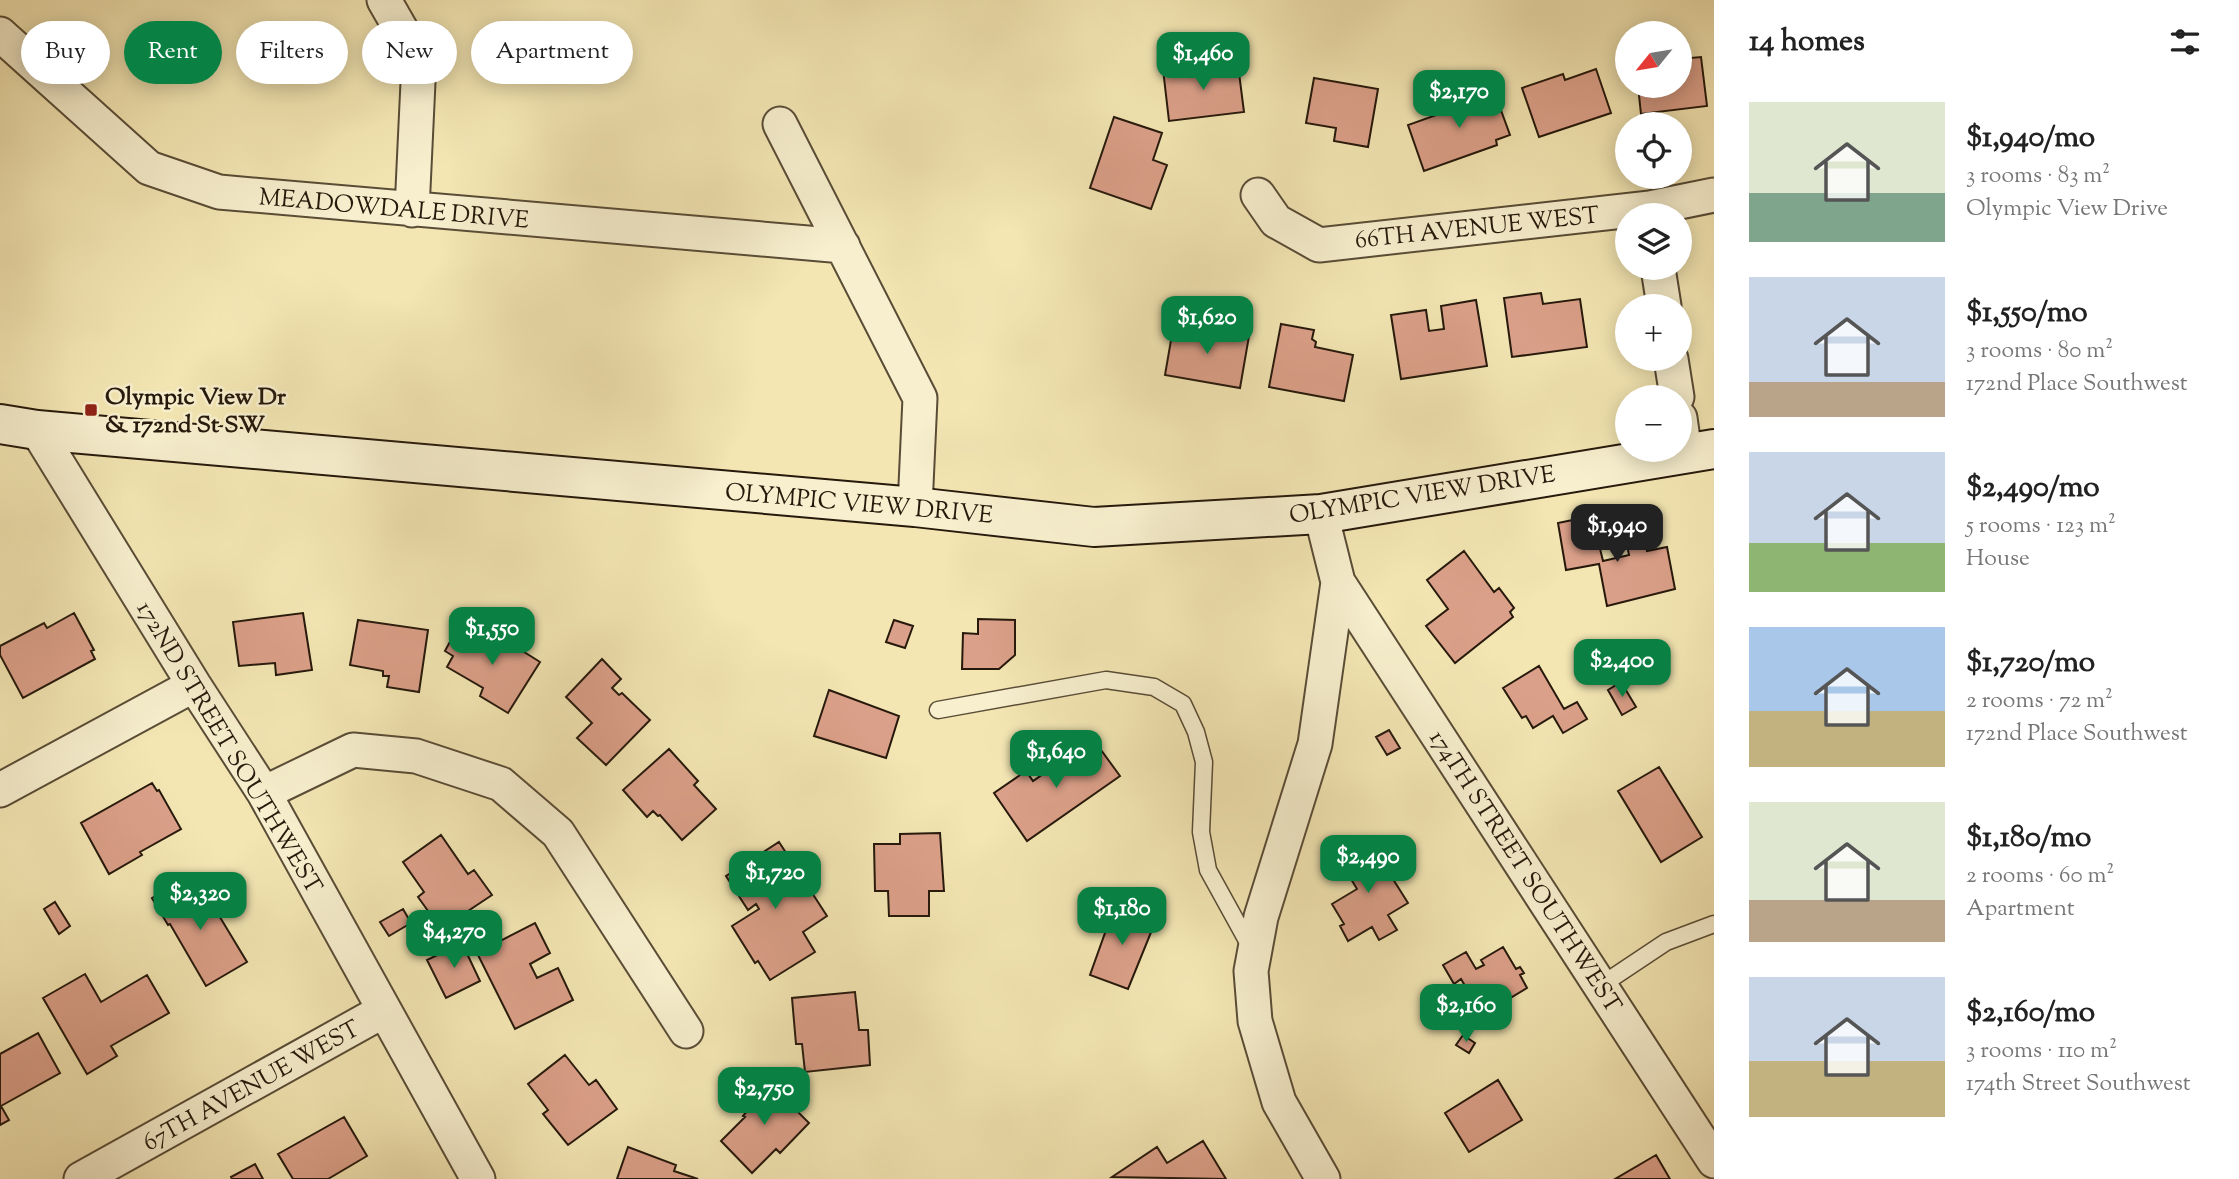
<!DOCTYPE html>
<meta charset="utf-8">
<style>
:root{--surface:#fff;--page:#f6f6f6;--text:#222;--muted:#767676;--accent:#0b8043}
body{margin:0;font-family:"Sorts Mill Goudy",serif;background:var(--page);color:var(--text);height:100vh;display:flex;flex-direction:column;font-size:26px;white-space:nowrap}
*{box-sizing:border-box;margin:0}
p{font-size:23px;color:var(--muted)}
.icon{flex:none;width:38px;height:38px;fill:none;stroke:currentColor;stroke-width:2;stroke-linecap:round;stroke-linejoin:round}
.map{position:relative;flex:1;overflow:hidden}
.details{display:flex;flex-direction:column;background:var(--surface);width:525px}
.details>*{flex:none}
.banner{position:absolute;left:21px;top:21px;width:665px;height:63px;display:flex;gap:14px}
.needle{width:46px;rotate:240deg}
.buttons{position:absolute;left:1615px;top:21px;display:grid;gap:14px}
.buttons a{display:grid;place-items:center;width:77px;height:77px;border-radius:50%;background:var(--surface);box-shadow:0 4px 18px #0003;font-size:35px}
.price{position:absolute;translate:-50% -60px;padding:0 16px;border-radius:14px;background:var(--accent);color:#fff;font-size:23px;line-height:46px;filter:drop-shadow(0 2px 4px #0008)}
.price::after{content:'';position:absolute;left:50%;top:42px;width:21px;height:16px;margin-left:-10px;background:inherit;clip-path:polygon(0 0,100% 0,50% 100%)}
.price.current{background:#222;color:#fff}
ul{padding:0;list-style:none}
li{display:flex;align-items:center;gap:21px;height:175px;padding:0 35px}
li span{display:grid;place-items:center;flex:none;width:196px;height:140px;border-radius:0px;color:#555}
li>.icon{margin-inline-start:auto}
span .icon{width:84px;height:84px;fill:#fffc;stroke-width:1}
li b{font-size:30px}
h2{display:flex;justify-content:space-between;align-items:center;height:84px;padding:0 35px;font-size:30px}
.tag{padding:0 24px;border-radius:32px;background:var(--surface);box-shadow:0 4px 18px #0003;font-size:24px;line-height:63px}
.tag.current{background:var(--accent);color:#fff}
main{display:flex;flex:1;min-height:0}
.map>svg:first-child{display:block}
.building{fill:#dba089;stroke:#26190c;stroke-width:2}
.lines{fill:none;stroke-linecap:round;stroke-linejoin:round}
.service-casing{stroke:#594c36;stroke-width:19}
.minor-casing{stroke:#594c36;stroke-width:37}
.secondary-casing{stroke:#26190c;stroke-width:42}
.service{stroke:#f7efce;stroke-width:16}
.minor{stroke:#f7efce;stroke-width:33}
.secondary{stroke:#f7efce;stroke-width:38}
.poi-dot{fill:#8f2418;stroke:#f7efce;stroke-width:2.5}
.labels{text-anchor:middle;stroke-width:5;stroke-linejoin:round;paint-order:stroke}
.street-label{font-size:24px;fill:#26190c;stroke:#f7efce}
.poi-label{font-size:24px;font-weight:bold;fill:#26190c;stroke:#f7efce;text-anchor:start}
</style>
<main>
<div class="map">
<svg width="1714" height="1179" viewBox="0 0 1714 1179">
<rect width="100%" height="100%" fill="#f3e6b3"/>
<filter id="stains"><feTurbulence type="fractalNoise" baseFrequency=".00286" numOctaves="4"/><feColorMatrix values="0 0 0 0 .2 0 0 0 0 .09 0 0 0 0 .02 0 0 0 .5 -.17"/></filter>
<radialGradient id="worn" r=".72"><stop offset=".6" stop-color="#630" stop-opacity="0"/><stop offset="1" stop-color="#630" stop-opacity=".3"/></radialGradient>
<path class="building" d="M1701 57 1707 106 1641 114 1638 86H1680V59Z
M1206 64 1207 69 1238 65 1244 112 1169 121 1163 69Z
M1596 69 1611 113 1539 137 1522 88 1563 74 1565 80Z
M1314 78 1378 89 1368 147 1334 141 1336 128 1306 123Z
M1479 91 1482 99 1495 94 1510 135 1496 140 1497 145 1424 171 1408 125 1442 113 1439 105Z
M1114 117 1162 133 1153 160 1167 165 1151 209 1090 188Z
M1541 293 1543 304 1580 299 1587 347 1512 357 1504 298Z
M1476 300 1487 366 1401 379 1391 315 1426 310 1429 331 1444 329 1441 306Z
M1174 323 1249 336 1240 388 1165 375Z
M1281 324 1314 330 1312 339 1316 342 1315 347 1353 355 1344 401 1269 387Z
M1592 516 1603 561 1629 555 1627 545 1645 541 1647 551 1667 547 1675 589 1607 606 1599 564 1566 570 1558 523Z
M1464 551 1494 592 1499 588 1514 608 1510 612 1513 617 1455 663 1426 626 1448 609 1427 580Z
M74 613 94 650 91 651 95 659 23 698 0 655V646L44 623 47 628Z
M303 613 312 670 276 675 275 663 239 666 233 622Z
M978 619 1015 620V655L999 669H962L963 633 978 634Z
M358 620 428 630 419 692 387 687 389 676H383V671L350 665Z
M894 620 913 626 905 648 886 642Z
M471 627 502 645 505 640 540 662 508 713 480 696 483 688 447 667 453 656 445 651 453 636 462 641Z
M602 659 621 679 612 688 619 695 622 693 650 720 606 765 577 738 592 723 566 697Z
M1539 666 1564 709 1577 702 1587 719 1563 733 1553 716 1533 728 1526 716 1522 718 1503 688Z
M1621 682 1636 707 1622 715 1608 690Z
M829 690 899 716 886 758 814 736Z
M1389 730 1400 748 1387 755 1376 737Z
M1093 739 1120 776 1027 841 994 793 1026 771 1033 781Z
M669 749 698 781 694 785 716 809 682 840 660 815 658 816 653 811 647 817 623 790Z
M1659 767 1702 837 1661 862 1618 791Z
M152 783 157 791 159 790 181 829 140 852 142 855 109 874 81 823Z
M940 833 944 891H929V916H889L888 891H875L874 844H900V834Z
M441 835 468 874 474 870 492 895 441 929 418 897 424 892 403 862Z
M1369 841 1408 903 1388 915 1397 930 1379 940 1372 927 1348 941 1340 926 1344 924 1332 904 1357 889 1339 859Z
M779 842 827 916 803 932 815 952 770 980 758 961 755 963 732 926 759 909 756 904 748 910 726 876Z
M185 879 200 904 209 899 247 962 206 986 170 924 168 925 152 898Z
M55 902 70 926 59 934 44 909Z
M1115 905 1156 920 1128 989 1090 975Z
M403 909 411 923 389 936 380 922Z
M480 923 490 940 475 948 466 930Z
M535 923 550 953 530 964 537 978 558 968 573 1000 515 1029 477 953Z
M462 943 480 981 446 998 427 960Z
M1503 947 1516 969 1520 967 1524 973 1520 975 1527 988 1482 1015 1461 979 1454 984 1443 965 1466 952 1476 969 1484 965 1481 960Z
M85 974 101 1002 147 975 169 1013 111 1046 117 1056 87 1074 43 998Z
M855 992 859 1030H868L870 1065 805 1072 802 1044H796L792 998Z
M38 1033 60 1073 1 1106 9 1120 0 1125V1054Z
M1463 1035 1475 1043 1469 1053 1456 1045Z
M565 1055 589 1085 596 1080 617 1109 568 1145 543 1114 548 1110 528 1084Z
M766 1080 809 1123 780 1153 776 1149 752 1173 721 1141 745 1117 743 1116 748 1110 742 1104Z
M1498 1080 1522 1120 1469 1152 1445 1113Z
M344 1117 367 1156 328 1179H293L278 1154Z
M1203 1141 1226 1179 1112 1177 1157 1147 1167 1163Z
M628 1147 676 1165 674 1171 698 1179H617Z
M1656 1155 1670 1179H1615Z
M255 1164 263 1179H232L231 1177Z"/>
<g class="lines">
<g class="service-casing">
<path id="service" d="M938 710 1106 680 1154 687 1183 704 1196 732 1204 762 1201 832 1208 870 1251 948
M1600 986 1666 942 1714 924"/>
</g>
<g class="minor-casing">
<path id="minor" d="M384 0 419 61 412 210
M0 34 149 168 219 192 843 246
M780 124 920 398 915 507
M1258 195 1276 221 1319 245 1650 208 1714 195
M1658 268 1664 306
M1671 359 1677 397
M1680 418 1685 453
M37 430 194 685 264 793 478 1179
M1321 514 1338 582 1315 744 1261 917 1251 971 1255 1021 1279 1102 1323 1179
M1338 582 1714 1161
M0 790 194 685
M264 793 353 750 416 756 501 784 558 833 686 1031
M81 1179 383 1011"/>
</g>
<g class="secondary-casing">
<path id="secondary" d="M0 424 37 430 915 507 1094 527 1321 514 1714 449"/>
</g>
<use href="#service" class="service"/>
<use href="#minor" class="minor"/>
<use href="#secondary" class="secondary"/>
</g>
<rect class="poi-dot" x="84" y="403" width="14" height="14" rx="3.5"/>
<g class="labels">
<g class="street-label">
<text transform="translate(394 208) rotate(5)" y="8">MEADOWDALE DRIVE</text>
<text transform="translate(1477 227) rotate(-6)" y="8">66TH AVENUE WEST</text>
<text transform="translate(1422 494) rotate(-9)" y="8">OLYMPIC VIEW DRIVE</text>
<text transform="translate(859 503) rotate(5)" y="8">OLYMPIC VIEW DRIVE</text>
<text transform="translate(230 747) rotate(59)" y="8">172ND STREET SOUTHWEST</text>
<text transform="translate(1526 871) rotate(57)" y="8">174TH STREET SOUTHWEST</text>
<text transform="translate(251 1085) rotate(-29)" y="8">67TH AVENUE WEST</text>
</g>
<g class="poi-label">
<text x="105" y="404">Olympic View Dr<tspan x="105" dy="28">&amp; 172nd St SW</tspan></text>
</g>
</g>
<rect width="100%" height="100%" filter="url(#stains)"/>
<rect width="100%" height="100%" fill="url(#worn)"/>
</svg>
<div class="buttons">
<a><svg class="needle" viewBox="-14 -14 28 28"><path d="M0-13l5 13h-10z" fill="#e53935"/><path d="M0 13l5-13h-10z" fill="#767676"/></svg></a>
<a><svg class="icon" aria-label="locate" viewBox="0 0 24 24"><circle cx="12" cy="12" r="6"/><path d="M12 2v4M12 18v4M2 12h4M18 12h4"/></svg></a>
<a><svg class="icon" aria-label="layers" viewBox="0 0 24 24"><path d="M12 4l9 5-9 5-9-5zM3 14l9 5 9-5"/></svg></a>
<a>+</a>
<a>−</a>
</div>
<b class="price" style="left:1203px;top:92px">$1,460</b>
<b class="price" style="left:1459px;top:130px">$2,170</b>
<b class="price" style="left:1207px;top:356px">$1,620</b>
<b class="price current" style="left:1617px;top:564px">$1,940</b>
<b class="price" style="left:492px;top:667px">$1,550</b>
<b class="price" style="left:1622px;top:699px">$2,400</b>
<b class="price" style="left:1056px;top:790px">$1,640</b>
<b class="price" style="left:1368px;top:895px">$2,490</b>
<b class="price" style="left:775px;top:911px">$1,720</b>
<b class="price" style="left:200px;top:932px">$2,320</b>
<b class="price" style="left:1122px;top:947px">$1,180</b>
<b class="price" style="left:454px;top:970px">$4,270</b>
<b class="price" style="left:1466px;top:1044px">$2,160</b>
<b class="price" style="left:764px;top:1127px">$2,750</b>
<div class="banner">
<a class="tag">Buy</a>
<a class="tag current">Rent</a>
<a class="tag">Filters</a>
<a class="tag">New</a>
<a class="tag">Apartment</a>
</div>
</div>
<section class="details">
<h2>14 homes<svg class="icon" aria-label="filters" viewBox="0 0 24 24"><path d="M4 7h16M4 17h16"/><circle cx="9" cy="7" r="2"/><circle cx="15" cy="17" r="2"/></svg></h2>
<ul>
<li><span style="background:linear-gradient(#dfe7d0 65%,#7fa58c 0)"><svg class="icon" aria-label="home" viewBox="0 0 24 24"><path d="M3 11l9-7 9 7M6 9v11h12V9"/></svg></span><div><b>$1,940/mo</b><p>3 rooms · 83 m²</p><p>Olympic View Drive</p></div></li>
<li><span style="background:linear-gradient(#c9d6e8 75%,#b9a48a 0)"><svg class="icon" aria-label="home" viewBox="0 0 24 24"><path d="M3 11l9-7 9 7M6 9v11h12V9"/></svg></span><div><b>$1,550/mo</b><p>3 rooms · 80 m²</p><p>172nd Place Southwest</p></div></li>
<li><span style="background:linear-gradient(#c9d6e8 65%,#8fb573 0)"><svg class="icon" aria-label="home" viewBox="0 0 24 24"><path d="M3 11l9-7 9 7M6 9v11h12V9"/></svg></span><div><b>$2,490/mo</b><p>5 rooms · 123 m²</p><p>House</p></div></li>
<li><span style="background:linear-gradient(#a9c7e8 60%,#c2b280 0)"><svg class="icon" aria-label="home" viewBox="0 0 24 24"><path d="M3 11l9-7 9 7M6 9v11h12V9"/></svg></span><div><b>$1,720/mo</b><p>2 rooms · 72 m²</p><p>172nd Place Southwest</p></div></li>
<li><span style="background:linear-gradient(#dfe7d0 70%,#b9a48a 0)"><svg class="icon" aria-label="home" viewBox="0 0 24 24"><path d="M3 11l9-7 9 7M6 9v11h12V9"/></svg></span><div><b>$1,180/mo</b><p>2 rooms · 60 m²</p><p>Apartment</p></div></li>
<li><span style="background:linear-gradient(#c9d6e8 60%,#c2b280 0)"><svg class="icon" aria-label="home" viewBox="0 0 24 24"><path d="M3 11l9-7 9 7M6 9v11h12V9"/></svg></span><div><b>$2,160/mo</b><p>3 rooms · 110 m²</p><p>174th Street Southwest</p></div></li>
</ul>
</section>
</main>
